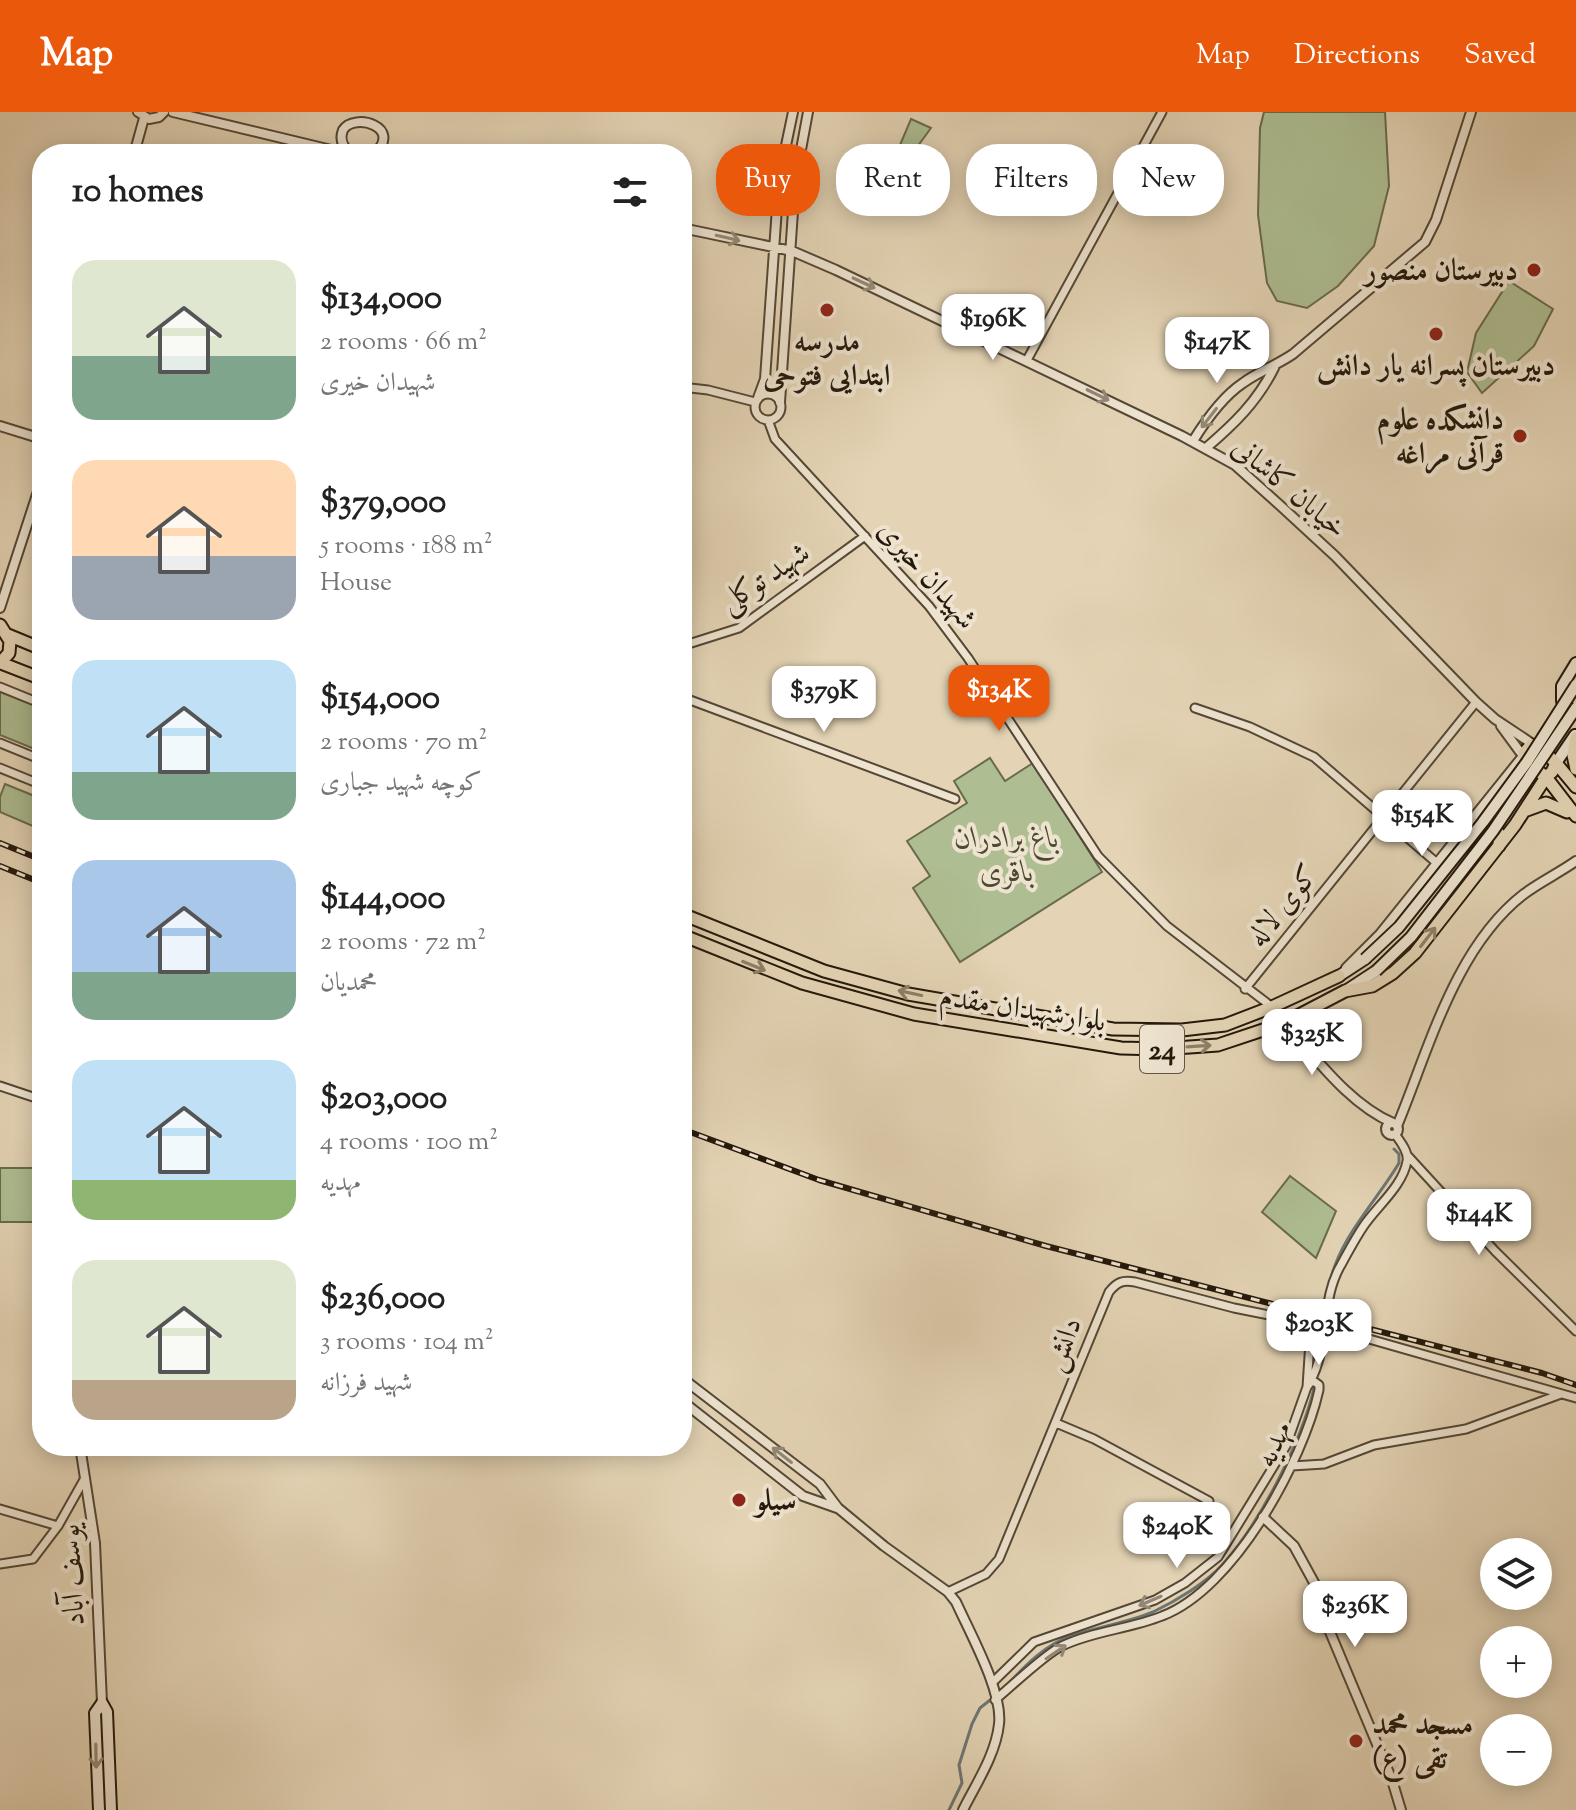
<!DOCTYPE html>
<meta charset="utf-8">
<style>
:root{--surface:#fff;--page:#f6f6f6;--text:#222;--muted:#767676;--accent:#ea580c}
body{margin:0;font-family:"Sorts Mill Goudy",Amiri,serif;background:var(--page);color:var(--text);height:100vh;display:flex;flex-direction:column;font-size:30px;white-space:nowrap}
*{box-sizing:border-box;margin:0}
p{font-size:26px;color:var(--muted)}
.icon{flex:none;width:44px;height:44px;fill:none;stroke:currentColor;stroke-width:2;stroke-linecap:round;stroke-linejoin:round}
.map{position:relative;flex:1;overflow:hidden}
.details{position:absolute;left:32px;top:32px;width:660px;height:1312px;display:flex;flex-direction:column;background:var(--surface);border-radius:32px;box-shadow:0 4px 20px #0003}
.details>*{flex:none}
.banner{position:absolute;left:716px;top:32px;width:740px;height:72px;display:flex;gap:16px}
.tools{position:absolute;left:1480px;top:1426px;display:grid;gap:16px}
.tools a{display:grid;place-items:center;width:72px;height:72px;border-radius:50%;background:var(--surface);box-shadow:0 4px 20px #0003;font-size:40px}
.price{position:absolute;translate:-50% -68px;padding:0 18px;border-radius:16px;background:#fff;color:#222;font-size:26px;line-height:52px;filter:drop-shadow(0 2px 4px #0008)}
.price::after{content:'';position:absolute;left:50%;top:48px;width:24px;height:18px;margin-left:-12px;background:inherit;clip-path:polygon(0 0,100% 0,50% 100%)}
.price.active{background:var(--accent);color:#fff}
ul{padding:0;list-style:none}
li{display:flex;align-items:center;gap:24px;height:200px;padding:0 40px}
li span{display:grid;place-items:center;flex:none;width:224px;height:160px;border-radius:24px;color:#555}
li>.icon{margin-inline-start:auto}
span .icon{width:96px;height:96px;fill:#fffc;stroke-width:1}
li b{font-size:34px}
h2{display:flex;justify-content:space-between;align-items:center;height:96px;padding:0 40px;font-size:34px}
.pill{padding:0 28px;border-radius:32px;background:var(--surface);box-shadow:0 4px 20px #0003;font-size:28px;line-height:72px}
.pill.active{background:var(--accent);color:#fff}
header{display:flex;align-items:center;gap:48px;box-sizing:border-box;height:112px;padding:0 40px;background:var(--accent);color:#fff}
header strong{font-size:38px}
nav{display:flex;gap:44px;margin-inline-start:auto;font-size:28px}
.map>svg:first-child{display:block}
.green{fill:#aebe92;stroke:#696b4e;stroke-width:2}
.lines{fill:none;stroke-linecap:round;stroke-linejoin:round}
.stream{stroke:#6c7674;stroke-width:3}
.minor-casing{stroke:#544735;stroke-width:11}
.tertiary-casing{stroke:#544735;stroke-width:12}
.secondary-casing{stroke:#24180a;stroke-width:14}
.primary-casing{stroke:#24180a;stroke-width:15}
.minor{stroke:#ede3cf;stroke-width:7}
.tertiary{stroke:#ede3cf;stroke-width:8}
.secondary{stroke:#ede3cf;stroke-width:10}
.primary{stroke:#e4d4b5;stroke-width:11}
.rail-casing{stroke:#24180a;stroke-width:6}
.rail{stroke:#ede3cf;stroke-width:3;stroke-dasharray:9;stroke-linecap:butt}
.minor-bridge-casing{stroke:#544735;stroke-width:11;stroke-linecap:butt}
.secondary-bridge-casing{stroke:#24180a;stroke-width:14;stroke-linecap:butt}
.minor-bridge{stroke:#ede3cf;stroke-width:7}
.secondary-bridge{stroke:#ede3cf;stroke-width:10}
.oneway{stroke:#938876}
.oneway2{stroke:#8e7f68}
.poi-dot{fill:#8f2418;stroke:#ede3cf;stroke-width:3}
.labels{text-anchor:middle;stroke-width:8;stroke-linejoin:round;paint-order:stroke}
.shield{fill:#ede3cf;stroke:#605545;stroke-width:2}
.shield-label{font-size:28px;font-weight:bold;fill:#24180a}
.poi-label{font-size:30px;font-weight:bold;fill:#24180a;stroke:#ede3cf;text-anchor:end}
.street-label{font-size:30px;fill:#24180a;stroke:#ede3cf}
.park-label{font-size:30px;font-style:italic;fill:#4d4a33;stroke:#ede3cf}
</style>
<header>
<strong>Map</strong>
<nav><a>Map</a><a>Directions</a><a>Saved</a></nav>
</header>
<div class="map">
<svg width="1576" height="1698" viewBox="0 0 1576 1698">
<rect width="100%" height="100%" fill="#e4d4b5"/>
<filter id="stains"><feTurbulence type="fractalNoise" baseFrequency=".0025" numOctaves="4"/><feColorMatrix values="0 0 0 0 .2 0 0 0 0 .09 0 0 0 0 .02 0 0 0 .5 -.17"/></filter>
<radialGradient id="worn" r=".72"><stop offset=".6" stop-color="#630" stop-opacity="0"/><stop offset="1" stop-color="#630" stop-opacity=".3"/></radialGradient>
<path class="green" d="M1264 0H1385L1389 74 1374 134 1338 174 1307 196 1277 189 1267 171 1258 103 1260 16Z
M911 7 931 16 906 50 894 47Z
M1509 169 1553 197 1534 234 1482 281 1467 260 1476 221Z
M0 578 42 595V640L0 623Z
M990 646 1005 669 1033 651 1102 760 960 850 913 776 930 764 907 729 967 691 954 669Z
M5 672 42 687V718L0 700V685Z
M0 1056H42V1110H0Z
M1290 1064 1336 1099 1316 1146 1262 1100Z"/>
<g class="lines">
<path class="stream" d="M1330 1171C1339 1126 1376 1090 1399 1051V1042L1394 1037
M1008 1572C1025 1554 1046 1532 1071 1524 1097 1515 1127 1511 1153 1500 1176 1489 1206 1471 1223 1452 1263 1407 1307 1320 1317 1262
M949 1698 962 1671 959 1653 972 1612 980 1596 994 1585"/>
<g class="minor-casing">
<path id="minor" d="M1027 248 1162 0
M682 275 708 278 755 290
M755 295a13 13 0 1 1 26 0a13 13 0 1 1-26 0Z
M768 308 775 327 929 494 968 546 1098 744 1167 814 1272 895
M682 534 739 516 865 424
M0 575 42 592
M682 585 955 687
M1195 596 1250 615 1314 645 1438 752
M0 631 42 648
M0 656 42 673
M1245 877 1476 590
M0 974 42 988
M1408 1044 1495 1139 1576 1219
M1334 1217 1576 1286
M1310 1270C1330 1234 1320 1188 1341 1153 1348 1140 1355 1127 1363 1115 1376 1095 1403 1074 1407 1049 1409 1040 1400 1029 1395 1022
M1056 1311 1094 1327 1209 1389
M1292 1354 1324 1352 1374 1333 1466 1317 1561 1282
M0 1397 58 1414
M0 1452 33 1447 58 1414 85 1366
M948 1480 986 1462 999 1447 1109 1180C1117 1170 1122 1168 1135 1170L1234 1196 1318 1213
M992 1571 1034 1530 1155 1488 1185 1471 1218 1445 1286 1334 1307 1275 1310 1229 1300 1209
M995 1588C1012 1574 1045 1542 1062 1534 1093 1519 1130 1517 1162 1504 1234 1477 1303 1350 1319 1278V1273L1315 1270H1310L1308 1274"/>
</g>
<g class="tertiary-casing">
<path id="tertiary" d="M138 0 149 7 159 5 164 0
M173 0 348 42
M350 41C343 35 339 28 343 18 354 0 404 15 374 42
M134 42 144 6
M682 116 792 139 836 158 1182 324 1235 353 1284 397 1335 444 1476 590 1495 607 1534 633
M758 286 765 267 779 67 793 0
M780 290 795 70 808 0
M0 314 42 327
M1193 329C1206 308 1222 285 1243 271 1258 260 1277 253 1293 242L1425 130 1436 108 1471 0
M1206 336C1234 312 1257 290 1274 256
M0 496 42 367
M1346 856 1380 822 1523 644 1501 614
M1284 911C1316 946 1349 992 1393 1011
M1386 1017a6 6 0 1 1 12 0a6 6 0 1 1-12 0Z
M1397 1014C1429 937 1455 835 1524 782 1540 770 1559 761 1576 749
M682 1266 820 1372 838 1396 884 1434 948 1480 956 1490C970 1521 1003 1580 999 1612 996 1642 976 1672 963 1698
M682 1289 803 1384 837 1396
M80 1334 95 1431 102 1591
M1263 1405 1294 1434 1317 1476 1325 1508 1392 1668 1401 1698"/>
</g>
<g class="secondary-casing">
<path id="secondary" d="M1576 551 1562 574V589L1572 600H1576
M1556 651 1575 623
M1339 864 1365 847
M1347 878 1376 859
M99 1698 95 1601 102 1591 107 1600 111 1698"/>
</g>
<g class="primary-casing">
<path id="primary" d="M0 513 10 529 9 541 0 551
M8 523 42 537
M1 551 42 567
M1576 626 1573 643 1576 657
M1531 633 1540 636 1556 651 1552 660 1546 665 1526 650 1524 641Z
M1556 651 1576 675
M1527 698 1546 691 1567 700
M1469 713 1483 710 1494 714 1499 722V734
M682 802 824 859 908 882 1113 917 1182 918 1225 913 1272 895 1339 864
M682 823 802 871 914 902 1121 936 1161 937 1218 933 1284 911 1345 879 1372 874 1393 861 1415 841 1515 713 1546 665 1576 704"/>
</g>
<use href="#minor" class="minor"/>
<use href="#tertiary" class="tertiary"/>
<use href="#secondary" class="secondary"/>
<use href="#primary" class="primary"/>
<g class="rail-casing">
<path id="rail" d="M0 731 42 748
M0 754 42 771
M682 1017 819 1068 1046 1134 1542 1261 1576 1273"/>
</g>
<use href="#rail" class="rail"/>
<g class="minor-bridge-casing">
<path id="minor-bridge" d="M1318 1213 1334 1217"/>
</g>
<g class="secondary-bridge-casing">
<path id="secondary-bridge" d="M1365 847 1399 815 1483 710 1527 650 1576 573
M1376 859 1411 825 1493 719 1576 596"/>
</g>
<use href="#minor-bridge" class="minor-bridge"/>
<use href="#secondary-bridge" class="secondary-bridge"/>
</g>
<defs><path id="oneway-shaft" d="M-6 0H5M1.5-3L5.5 0L1.5 3" fill="none" stroke-width="1.6" stroke-linecap="round" stroke-linejoin="round" transform="scale(2)"/></defs>
<g class="oneway">
<use href="#oneway-shaft" transform="translate(728 126) rotate(13)"/>
<use href="#oneway-shaft" transform="translate(864 171) rotate(25)"/>
<use href="#oneway-shaft" transform="translate(1098 283) rotate(26)"/>
<use href="#oneway-shaft" transform="translate(1209 306) rotate(128)"/>
<use href="#oneway-shaft" transform="translate(782 1343) rotate(-142)"/>
<use href="#oneway-shaft" transform="translate(1150 1489) rotate(157)"/>
<use href="#oneway-shaft" transform="translate(1056 1540) rotate(-34)"/>
<use href="#oneway-shaft" transform="translate(96 1644) rotate(89)"/>
</g>
<g class="oneway2">
<use href="#oneway-shaft" transform="translate(1428 825) rotate(-52)"/>
<use href="#oneway-shaft" transform="translate(754 854) rotate(22)"/>
<use href="#oneway-shaft" transform="translate(910 881) rotate(-168)"/>
<use href="#oneway-shaft" transform="translate(1199 934) rotate(-4)"/>
</g>
<g class="poi-dot">
<circle cx="1534" cy="158" r="8"/>
<circle cx="827" cy="198" r="8"/>
<circle cx="1436" cy="222" r="8"/>
<circle cx="1520" cy="324" r="8"/>
<circle cx="739" cy="1388" r="8"/>
<circle cx="1356" cy="1629" r="8"/>
</g>
<g class="labels">
<rect class="shield" x="1140" y="913" width="44" height="48" rx="6"/>
<g class="shield-label">
<text x="1162" y="947">24</text>
</g>
<g class="poi-label">
<text x="1518" y="168">دبیرستان منصور</text>
<text x="827" y="239" text-anchor="middle">مدرسه<tspan x="827" dy="34">ابتدایی فتوحی</tspan></text>
<text x="1436" y="263" text-anchor="middle">دبیرستان پسرانه یار دانش</text>
<text x="1504" y="317">دانشکده علوم<tspan x="1504" dy="34">قرآنی مراغه</tspan></text>
<text x="755" y="1398" text-anchor="start">سیلو</text>
<text x="1372" y="1622" text-anchor="start">مسجد محمد<tspan x="1372" dy="34">تقی (ع)</tspan></text>
</g>
<g class="street-label">
<text transform="translate(1290 375) rotate(40)" y="10">خیابان کاشانی</text>
<text transform="translate(928 462) rotate(49)" y="10">شهیدان خیری</text>
<text transform="translate(764 465) rotate(-34)" y="10">شهید توکلی</text>
<text transform="translate(1282 793) rotate(-51)" y="10">کوی لاله</text>
<text transform="translate(1023 896) rotate(9)" y="10">بلوارشهیدان مقدم</text>
<text transform="translate(1062 1232) rotate(-68)" y="10">دانش</text>
<text transform="translate(1273 1332) rotate(-65)" y="10">مهدیه</text>
<text transform="translate(71 1463) rotate(-93)" y="10">یوسف آباد</text>
</g>
<g class="park-label">
<text x="1007" y="735">باغ برادران<tspan x="1007" dy="34">باقری</tspan></text>
</g>
</g>
<rect width="100%" height="100%" filter="url(#stains)"/>
<rect width="100%" height="100%" fill="url(#worn)"/>
</svg>
<div class="tools">
<a><svg class="icon" aria-label="layers" viewBox="0 0 24 24"><path d="M12 4l9 5-9 5-9-5zM3 14l9 5 9-5"/></svg></a>
<a>+</a>
<a>−</a>
</div>
<b class="price" style="left:993px;top:250px">$196K</b>
<b class="price" style="left:1217px;top:273px">$147K</b>
<b class="price active" style="left:999px;top:621px">$134K</b>
<b class="price" style="left:824px;top:622px">$379K</b>
<b class="price" style="left:1422px;top:746px">$154K</b>
<b class="price" style="left:1312px;top:965px">$325K</b>
<b class="price" style="left:1479px;top:1145px">$144K</b>
<b class="price" style="left:1319px;top:1255px">$203K</b>
<b class="price" style="left:1177px;top:1458px">$240K</b>
<b class="price" style="left:1355px;top:1537px">$236K</b>
<div class="banner">
<a class="pill active">Buy</a>
<a class="pill">Rent</a>
<a class="pill">Filters</a>
<a class="pill">New</a>
</div>
<section class="details">
<h2>10 homes<svg class="icon" aria-label="filters" viewBox="0 0 24 24"><path d="M4 7h16M4 17h16"/><circle cx="9" cy="7" r="2"/><circle cx="15" cy="17" r="2"/></svg></h2>
<ul>
<li><span style="background:linear-gradient(#dfe7d0 60%,#7fa58c 0)"><svg class="icon" aria-label="home" viewBox="0 0 24 24"><path d="M3 11l9-7 9 7M6 9v11h12V9"/></svg></span><div><b>$134,000</b><p>2 rooms · 66 m²</p><p>شهیدان خیری</p></div></li>
<li><span style="background:linear-gradient(#ffd9b3 60%,#9aa5b1 0)"><svg class="icon" aria-label="home" viewBox="0 0 24 24"><path d="M3 11l9-7 9 7M6 9v11h12V9"/></svg></span><div><b>$379,000</b><p>5 rooms · 188 m²</p><p>House</p></div></li>
<li><span style="background:linear-gradient(#bfe0f5 70%,#7fa58c 0)"><svg class="icon" aria-label="home" viewBox="0 0 24 24"><path d="M3 11l9-7 9 7M6 9v11h12V9"/></svg></span><div><b>$154,000</b><p>2 rooms · 70 m²</p><p>کوچه شهید جباری</p></div></li>
<li><span style="background:linear-gradient(#a9c7e8 70%,#7fa58c 0)"><svg class="icon" aria-label="home" viewBox="0 0 24 24"><path d="M3 11l9-7 9 7M6 9v11h12V9"/></svg></span><div><b>$144,000</b><p>2 rooms · 72 m²</p><p>محمدیان</p></div></li>
<li><span style="background:linear-gradient(#bfe0f5 75%,#8fb573 0)"><svg class="icon" aria-label="home" viewBox="0 0 24 24"><path d="M3 11l9-7 9 7M6 9v11h12V9"/></svg></span><div><b>$203,000</b><p>4 rooms · 100 m²</p><p>مهدیه</p></div></li>
<li><span style="background:linear-gradient(#dfe7d0 75%,#b9a48a 0)"><svg class="icon" aria-label="home" viewBox="0 0 24 24"><path d="M3 11l9-7 9 7M6 9v11h12V9"/></svg></span><div><b>$236,000</b><p>3 rooms · 104 m²</p><p>شهید فرزانه</p></div></li>
</ul>
</section>
</div>
